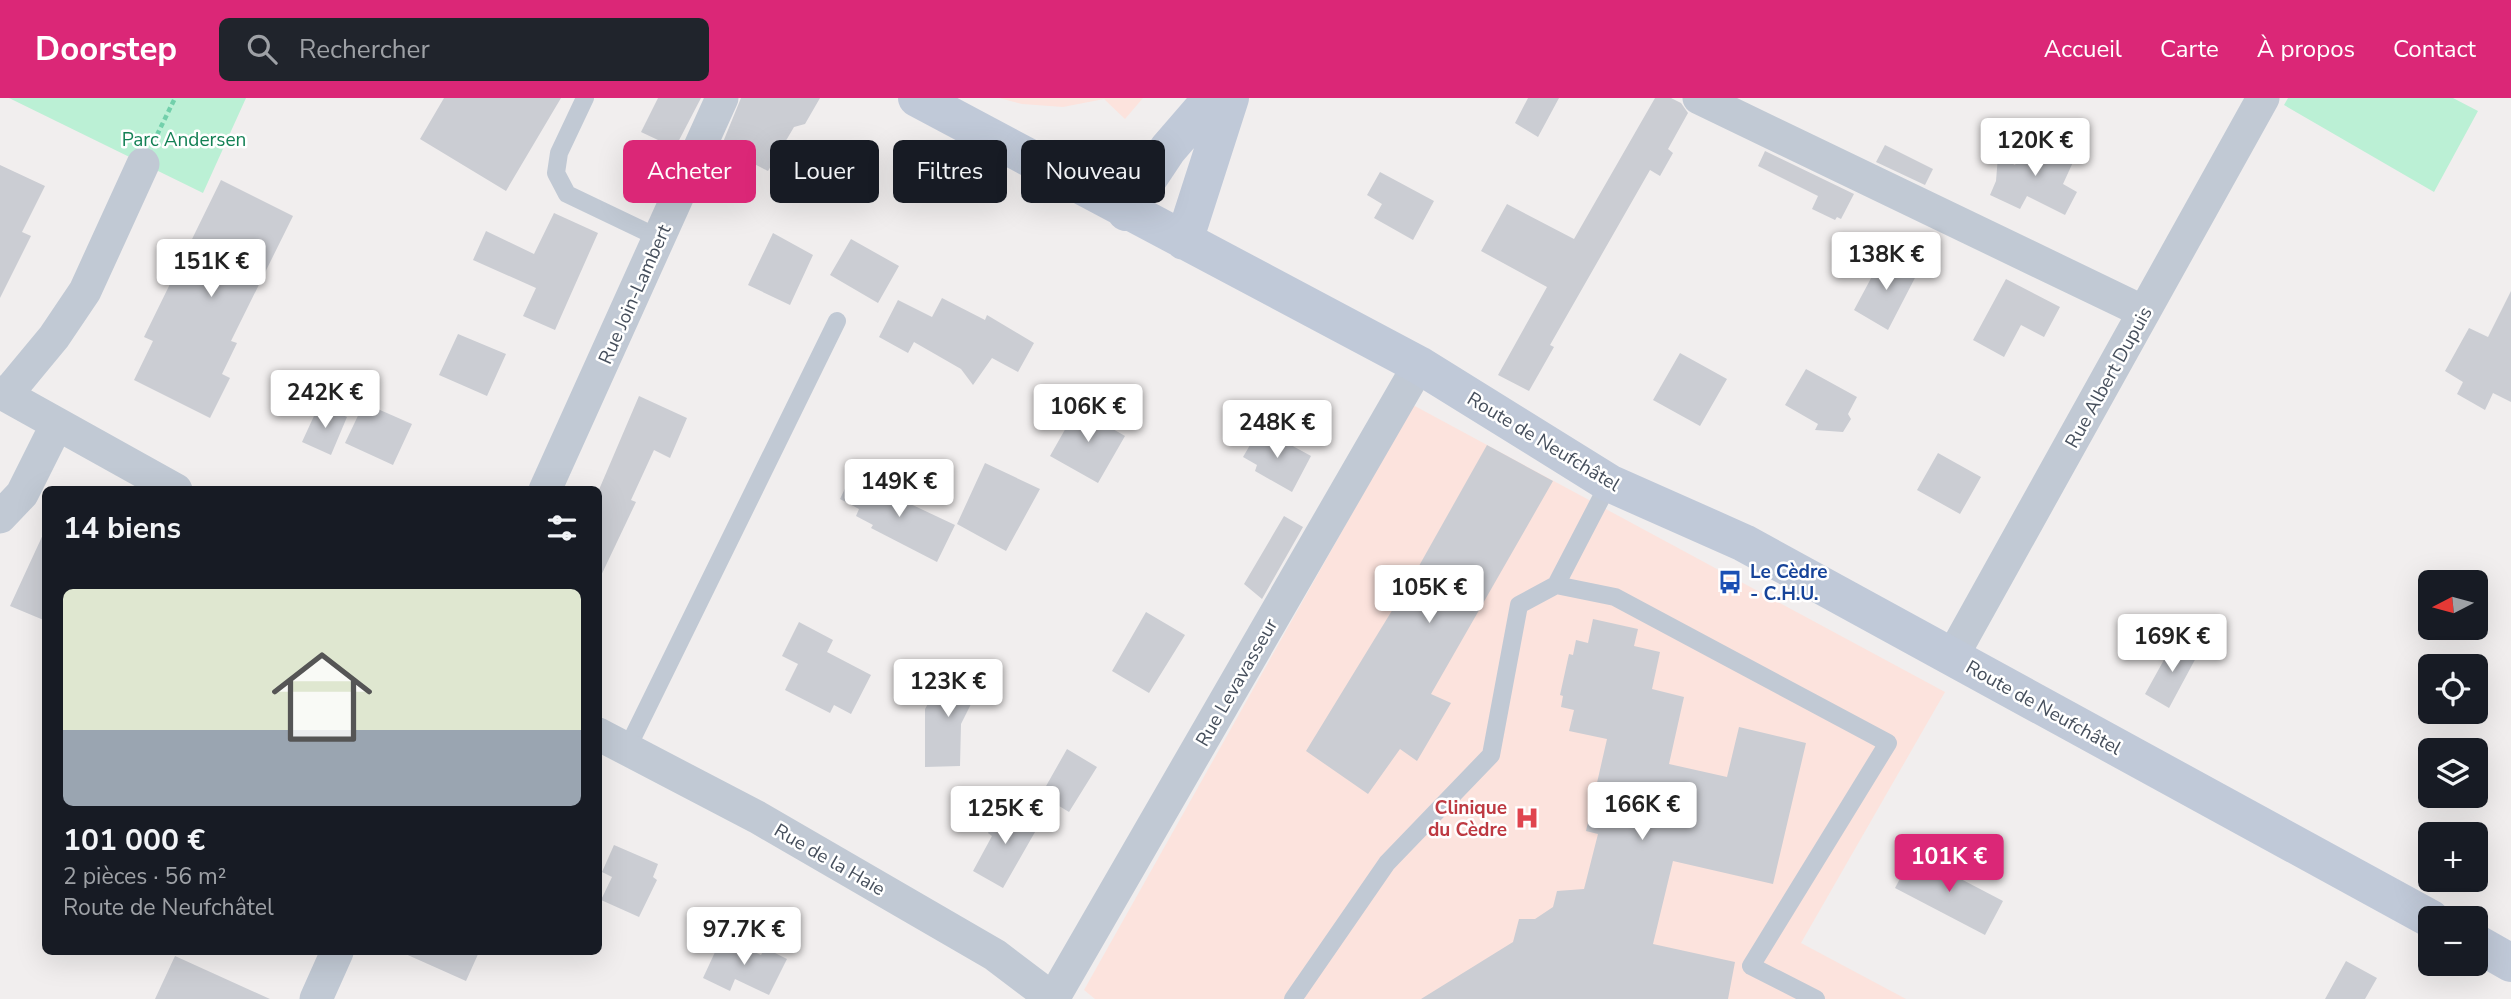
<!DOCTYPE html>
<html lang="fr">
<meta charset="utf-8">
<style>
:root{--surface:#171b24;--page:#20242c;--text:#f1f3f6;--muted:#9ea1a6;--line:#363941;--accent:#db2777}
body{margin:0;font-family:"Nunito Sans",sans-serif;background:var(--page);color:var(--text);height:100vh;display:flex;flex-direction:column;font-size:26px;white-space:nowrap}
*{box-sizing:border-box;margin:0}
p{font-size:23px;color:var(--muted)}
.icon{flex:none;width:38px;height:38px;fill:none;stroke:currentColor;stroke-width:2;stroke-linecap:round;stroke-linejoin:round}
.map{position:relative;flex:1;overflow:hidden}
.side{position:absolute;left:42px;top:388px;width:560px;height:469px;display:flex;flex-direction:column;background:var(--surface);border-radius:10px;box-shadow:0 7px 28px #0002}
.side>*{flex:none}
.guide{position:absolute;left:623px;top:42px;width:665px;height:63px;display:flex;gap:14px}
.needle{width:46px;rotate:264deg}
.buttons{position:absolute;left:2418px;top:472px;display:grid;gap:14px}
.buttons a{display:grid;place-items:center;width:70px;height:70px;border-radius:10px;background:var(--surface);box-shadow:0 7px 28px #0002;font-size:35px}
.price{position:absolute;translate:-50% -60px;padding:0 16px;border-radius:7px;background:#fff;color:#222;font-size:23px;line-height:46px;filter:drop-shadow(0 2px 4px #0008)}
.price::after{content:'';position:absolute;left:50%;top:42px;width:21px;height:16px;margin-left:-10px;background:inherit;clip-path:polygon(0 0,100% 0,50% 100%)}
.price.selected{background:var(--accent);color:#fff}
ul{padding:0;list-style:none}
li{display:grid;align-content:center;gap:14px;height:371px;padding:0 21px}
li+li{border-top:2px solid var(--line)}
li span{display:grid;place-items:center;height:217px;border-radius:10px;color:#555}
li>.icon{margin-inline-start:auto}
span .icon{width:126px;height:126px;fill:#fffc;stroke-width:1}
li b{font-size:30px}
h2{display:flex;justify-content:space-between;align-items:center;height:84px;padding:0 21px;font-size:30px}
.pill{padding:0 24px;border-radius:10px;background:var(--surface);box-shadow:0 7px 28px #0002;font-size:24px;line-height:63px}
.pill.selected{background:var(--accent);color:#fff}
header{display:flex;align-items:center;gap:42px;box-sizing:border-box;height:98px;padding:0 35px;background:var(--accent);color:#fff}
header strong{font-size:33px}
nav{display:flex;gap:38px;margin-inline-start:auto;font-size:24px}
.search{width:490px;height:63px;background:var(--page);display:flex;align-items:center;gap:18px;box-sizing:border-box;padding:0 24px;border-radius:10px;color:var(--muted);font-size:26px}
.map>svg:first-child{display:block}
.medical{fill:#fce3dd}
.green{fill:#bbf0d5}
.building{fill:#cbcdd3}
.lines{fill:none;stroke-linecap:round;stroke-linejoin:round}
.path{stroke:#72d0ab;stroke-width:4.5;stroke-dasharray:5 3.5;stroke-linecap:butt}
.lane{stroke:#c1c9d4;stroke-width:18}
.street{stroke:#c1c9d4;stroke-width:33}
.secondary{stroke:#c0c9d8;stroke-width:38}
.labels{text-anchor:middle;stroke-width:5;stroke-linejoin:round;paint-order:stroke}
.park-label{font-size:19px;fill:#148155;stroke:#fff}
.street-label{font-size:19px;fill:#464f5c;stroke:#fff}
.transit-label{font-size:19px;font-weight:bold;fill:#164399;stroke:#fff;text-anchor:start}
.health-label{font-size:19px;font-weight:bold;fill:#be3a42;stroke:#fff;text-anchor:end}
</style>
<header>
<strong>Doorstep</strong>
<div class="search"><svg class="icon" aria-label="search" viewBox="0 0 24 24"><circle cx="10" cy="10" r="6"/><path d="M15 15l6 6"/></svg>Rechercher</div>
<nav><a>Accueil</a><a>Carte</a><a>À propos</a><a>Contact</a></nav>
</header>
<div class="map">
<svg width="2511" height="901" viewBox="0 0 2511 901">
<rect width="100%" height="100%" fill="#f1eeee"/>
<path class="medical" d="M999 0H1143L1125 21 1104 1 1063 9 1022 6Z
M1413 307 1945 594 1801 845 1906 901H1095L1084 892Z"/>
<path class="green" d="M9 0H246L203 95Z
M2288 0H2453L2478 13 2434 94 2284 7Z"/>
<path class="building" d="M444 0H561L506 93 420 41Z
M658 0H701L675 50 641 34Z
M741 0H820L805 26 794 29 768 73 721 49Z
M1528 0H1559L1538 39 1515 25Z
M1655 0H1671L1681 5 1688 15 1668 51 1673 55 1660 78 1650 72 1550 247 1554 249 1529 293 1498 277 1547 189 1481 153 1507 106 1574 141Z
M2030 38 2074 62 2063 86 2077 94 2065 117 2027 98 2020 111 1990 97 1996 83 1998 58 2015 67Z
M1885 47 1933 71 1925 87 1876 64Z
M1765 53 1854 96 1841 121 1837 119 1835 122 1812 111 1818 98 1758 68Z
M0 67 45 88 22 134 31 138 0 200Z
M1380 74 1434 103 1413 142 1374 120 1382 106 1367 97Z
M221 82 293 118 231 243 237 245 222 276 230 280 210 320 134 282 153 243 144 239Z
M554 115 598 135 555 232 523 218 536 190 473 162 486 133 534 156Z
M773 135 813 157 790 207 748 187Z
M851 141 899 168 878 205 830 177Z
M1884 156 1918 174 1888 232 1854 212Z
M2006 181 2060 209 2044 239 2021 227 2004 259 1973 242Z
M2511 193V304L2493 295 2485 312 2457 296 2463 284 2445 273 2469 230 2488 239Z
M942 200 985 222 987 217 1034 245 1018 274 992 260 973 287 961 271 914 244 908 255 879 239 898 202 932 219Z
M458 236 506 256 487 298 439 277Z
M1680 255 1727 281 1700 328 1653 302Z
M1806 271 1857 299 1848 316 1851 321 1843 334 1815 332 1818 326 1785 307Z
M639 298 687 320 670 360 654 352 631 402 636 404 598 484V394Z
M364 305 412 326 393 367 345 345Z
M1080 305 1102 316 1099 323 1125 338 1098 385 1050 358Z
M319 307 347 319 331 357 302 344Z
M1260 330 1311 358 1292 394 1255 373 1257 367 1243 359Z
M1487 347 1553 383 1431 596 1451 605 1417 663 1400 651 1368 696 1306 653 1415 475Z
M1938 355 1981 379 1960 416 1917 392Z
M985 365 1040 391 1006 453 957 426Z
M851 378 955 427 937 464 871 430 873 427 856 418 859 411 840 401Z
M1284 418 1303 429 1262 501 1244 486Z
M46 430V523L10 508Z
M1146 514 1185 537 1149 595 1112 573Z
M1593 521 1638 531 1634 548 1660 554 1652 591 1684 599 1669 666 1727 679 1739 629 1806 645 1773 786 1673 763 1653 846 1735 864 1728 901H1421L1513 844 1519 821H1535L1553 809 1557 793 1584 791 1598 736 1586 733 1607 641 1569 633 1574 612 1561 609 1563 598 1560 597 1569 556 1573 557 1576 542 1588 545Z
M799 524 833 542 827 554 871 577 851 616 834 607 830 615 785 592 798 566 782 558Z
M2175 542 2198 556 2169 610 2145 596Z
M949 569 981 586 961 626 960 668 925 669V611Z
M1067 651 1097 669 1069 714 1041 697Z
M1004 707 1039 727 1003 790 973 773 992 738 988 735Z
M614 747 658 766 653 779 657 782 639 819 601 802 612 779 602 774Z
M1913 756 2003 803 1985 837 1895 790Z
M722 839 761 857 765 850 787 861 769 897 735 881 730 893 703 880Z
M401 854H479L466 883Z
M175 858 270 901H155Z
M2346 863 2377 880 2365 901H2325Z"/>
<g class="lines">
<path class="path" d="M157 37 175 0"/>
<path class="lane" d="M585 0 559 55 556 75 567 96 659 140
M1556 487 1615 499 1888 645 1751 868 1816 901
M627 651 837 223
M1293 901 1387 765 1491 657 1519 507 1556 487 1609 385"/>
<path class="street" d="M1699 0 2144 214
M0 294 176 392
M6 297 54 239 85 193 143 66
M545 392 722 0
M0 419 22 396 57 326
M1952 559 2263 0
M598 636 757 719 995 857 1053 901
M316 901 337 854
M1053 901 1419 267"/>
<path class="secondary" d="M917 0 1419 267 1609 385 1744 445 2431 821
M1126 114 1168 51 1212 0
M1184 143 1230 0
M2476 845 2511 865"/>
</g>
<defs>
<g id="bus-bare" transform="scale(1.89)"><path d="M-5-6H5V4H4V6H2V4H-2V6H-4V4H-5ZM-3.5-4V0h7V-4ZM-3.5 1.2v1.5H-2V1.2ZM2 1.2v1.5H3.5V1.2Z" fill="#1a4fb4" stroke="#fff" stroke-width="2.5" paint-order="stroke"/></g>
<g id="hospital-bare" transform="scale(1.89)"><path d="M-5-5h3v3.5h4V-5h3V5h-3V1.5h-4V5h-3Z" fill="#e0444e" stroke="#fff" stroke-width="2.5" paint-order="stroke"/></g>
</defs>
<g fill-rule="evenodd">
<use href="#bus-bare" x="1730" y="484"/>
<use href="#hospital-bare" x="1527" y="720"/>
</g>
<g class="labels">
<g class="park-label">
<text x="184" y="48">Parc Andersen</text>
</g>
<g class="street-label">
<text transform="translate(634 196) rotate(-66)" y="7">Rue Join-Lambert</text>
<text transform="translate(2108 279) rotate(-61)" y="7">Rue Albert Dupuis</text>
<text transform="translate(1544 343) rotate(31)" y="7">Route de Neufchâtel</text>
<text transform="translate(1236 584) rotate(-60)" y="7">Rue Levavasseur</text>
<text transform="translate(2044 609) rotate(29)" y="7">Route de Neufchâtel</text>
<text transform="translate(830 761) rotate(30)" y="7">Rue de la Haie</text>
</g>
<g class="transit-label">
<text x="1750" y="480">Le Cèdre<tspan x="1750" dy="22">- C.H.U.</tspan></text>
</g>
<g class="health-label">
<text x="1507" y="716">Clinique<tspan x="1507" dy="22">du Cèdre</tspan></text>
</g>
</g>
</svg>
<div class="buttons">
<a><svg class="needle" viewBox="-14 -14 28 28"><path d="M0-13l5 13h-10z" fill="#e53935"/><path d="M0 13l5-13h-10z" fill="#9ea1a6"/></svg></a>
<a><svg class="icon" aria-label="locate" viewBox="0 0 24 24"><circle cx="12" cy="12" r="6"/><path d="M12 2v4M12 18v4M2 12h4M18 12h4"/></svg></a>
<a><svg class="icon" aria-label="layers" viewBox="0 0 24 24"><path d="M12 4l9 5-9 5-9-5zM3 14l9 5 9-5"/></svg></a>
<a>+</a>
<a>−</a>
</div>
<b class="price" style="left:2035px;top:80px">120K €</b>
<b class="price" style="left:1886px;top:194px">138K €</b>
<b class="price" style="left:211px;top:201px">151K €</b>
<b class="price" style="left:325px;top:332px">242K €</b>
<b class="price" style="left:1088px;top:346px">106K €</b>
<b class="price" style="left:1277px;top:362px">248K €</b>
<b class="price" style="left:899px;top:421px">149K €</b>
<b class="price" style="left:1429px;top:527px">105K €</b>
<b class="price" style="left:2172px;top:576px">169K €</b>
<b class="price" style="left:948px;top:621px">123K €</b>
<b class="price" style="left:1642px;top:744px">166K €</b>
<b class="price" style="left:1005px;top:748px">125K €</b>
<b class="price selected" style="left:1949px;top:796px">101K €</b>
<b class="price" style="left:744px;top:869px">97.7K €</b>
<div class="guide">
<a class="pill selected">Acheter</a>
<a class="pill">Louer</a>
<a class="pill">Filtres</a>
<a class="pill">Nouveau</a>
</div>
<section class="side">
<h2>14 biens<svg class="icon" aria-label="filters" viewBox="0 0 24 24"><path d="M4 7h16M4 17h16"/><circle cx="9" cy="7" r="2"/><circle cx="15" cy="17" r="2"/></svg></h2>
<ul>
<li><span style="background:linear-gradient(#dfe7d0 65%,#9aa5b1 0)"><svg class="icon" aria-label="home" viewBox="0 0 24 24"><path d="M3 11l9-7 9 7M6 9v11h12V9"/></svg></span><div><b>101 000 €</b><p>2 pièces · 56 m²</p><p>Route de Neufchâtel</p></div></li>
</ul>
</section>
</div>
